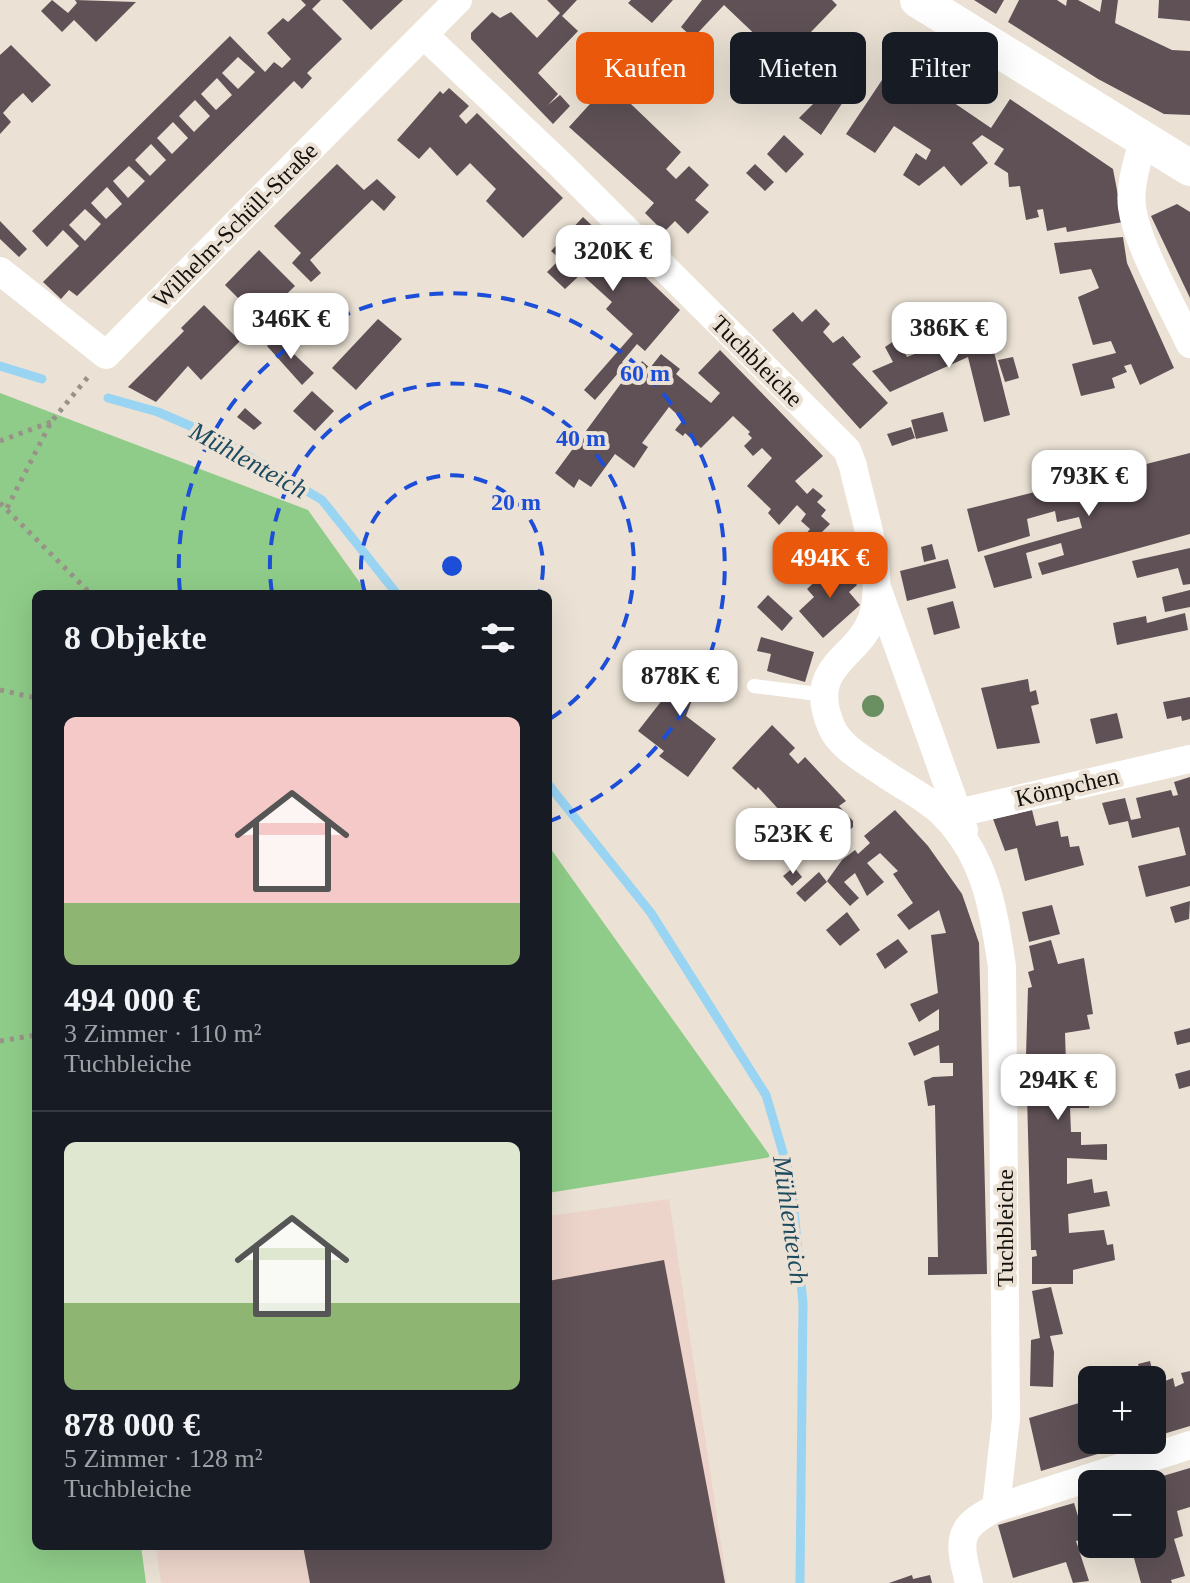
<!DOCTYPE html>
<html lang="de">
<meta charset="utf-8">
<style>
:root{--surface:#171b24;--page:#242831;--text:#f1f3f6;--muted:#9ea1a6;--line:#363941;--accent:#ea580c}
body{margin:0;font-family:Georgia,serif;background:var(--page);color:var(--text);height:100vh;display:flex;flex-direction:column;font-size:30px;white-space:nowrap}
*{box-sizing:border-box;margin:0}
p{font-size:26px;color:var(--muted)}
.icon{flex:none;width:44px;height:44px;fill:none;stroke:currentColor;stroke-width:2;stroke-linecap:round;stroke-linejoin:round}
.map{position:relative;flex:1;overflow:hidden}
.sheet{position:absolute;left:32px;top:590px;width:520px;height:960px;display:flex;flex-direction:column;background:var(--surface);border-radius:12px;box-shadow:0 8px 32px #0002}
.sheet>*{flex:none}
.hud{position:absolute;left:576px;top:32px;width:494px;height:72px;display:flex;gap:16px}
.buttons{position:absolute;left:1078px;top:1366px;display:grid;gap:16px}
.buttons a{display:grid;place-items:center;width:88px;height:88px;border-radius:12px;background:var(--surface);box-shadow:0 8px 32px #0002;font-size:40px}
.price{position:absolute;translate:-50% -68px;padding:0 18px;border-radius:16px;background:#fff;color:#222;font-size:26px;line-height:52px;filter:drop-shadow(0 2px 4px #0008)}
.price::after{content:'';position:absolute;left:50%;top:48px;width:24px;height:18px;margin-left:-12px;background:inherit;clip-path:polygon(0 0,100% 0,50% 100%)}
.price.active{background:var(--accent);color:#fff}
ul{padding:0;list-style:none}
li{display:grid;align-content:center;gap:16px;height:424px;padding:0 32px}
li+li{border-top:2px solid var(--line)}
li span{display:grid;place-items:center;height:248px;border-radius:12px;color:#555}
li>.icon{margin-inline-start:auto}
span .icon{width:144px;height:144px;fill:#fffc;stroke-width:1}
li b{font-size:34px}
h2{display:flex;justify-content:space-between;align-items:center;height:96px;padding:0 32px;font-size:34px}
.pill{padding:0 28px;border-radius:12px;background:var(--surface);box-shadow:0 8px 32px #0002;font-size:28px;line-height:72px}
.pill.active{background:var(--accent);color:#fff}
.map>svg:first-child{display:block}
.industrial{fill:#ecd4ca}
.green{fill:#8fcc89}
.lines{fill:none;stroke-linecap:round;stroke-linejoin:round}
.stream{stroke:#99d4f3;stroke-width:9}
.building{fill:#5f5156;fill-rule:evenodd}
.path{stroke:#999288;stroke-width:5;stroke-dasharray:4 6;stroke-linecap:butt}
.service{stroke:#fff;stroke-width:14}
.minor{stroke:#fff;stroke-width:28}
.tertiary{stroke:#fff;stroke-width:36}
.tree{fill:#6a8f60}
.ring{fill:none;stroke:#1d4ed8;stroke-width:4;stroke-dasharray:14 10}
.labels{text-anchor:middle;stroke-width:8;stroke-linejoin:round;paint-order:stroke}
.street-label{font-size:24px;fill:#14110c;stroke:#ebe2d5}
.water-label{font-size:26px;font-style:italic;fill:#1c4a5f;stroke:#ebe2d5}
.centre{fill:#1d4ed8;stroke:#ebe2d5;stroke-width:4}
.ring-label{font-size:24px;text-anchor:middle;font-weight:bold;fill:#1d4ed8;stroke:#ebe2d5;stroke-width:8;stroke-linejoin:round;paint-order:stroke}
</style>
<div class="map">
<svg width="1190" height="1583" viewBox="0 0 1190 1583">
<rect width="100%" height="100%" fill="#ebe2d5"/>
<path class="industrial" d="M669 1199 727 1583H161L156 1546H548V1216Z"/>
<path class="green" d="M0 393 308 510 368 594H36V1546H141L146 1583H0Z
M548 845 771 1157 548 1193Z"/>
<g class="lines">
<path class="stream" d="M0 366 42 379
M108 398 158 412 216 437 322 500 397 594
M548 784 651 913 766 1095 791 1180 803 1303 800 1583"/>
</g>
<path class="building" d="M52 0 68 13 77 3 75 0 136 2 96 42 74 20 62 32 41 11Z
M301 0H321L312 9 342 39 307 73 312 78 302 89 294 81 77 296 69 290 61 299 43 282 79 246 63 230 47 247 32 231 230 36 265 72 274 62 282 68 291 59 267 33 283 18 288 22 306 5ZM238 57 255 72 238 89 222 73ZM217 78 232 95 216 110 201 94ZM195 100 210 116 194 132 179 116ZM173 122 188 138 172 154 157 138ZM151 144 166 160 150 176 135 160ZM129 166 145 181 128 198 113 181ZM107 187 122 204 106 219 91 203ZM85 209 101 224 85 241 69 225Z
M342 0H403L371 30Z
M547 0H577L562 16 578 31 538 73 558 94 548 105 560 95 570 106 553 124 471 39V33L492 12 500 18 511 12 537 38 560 13Z
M631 0H673L652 23 628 3Z
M702 0H832L837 5 783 61 724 5 693 38 681 27Z
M974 0H1004L996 14Z
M1019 0H1057L1066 6 1067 0H1078L1100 12 1102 0H1118L1115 23 1172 50 1190 51V115L1164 114 1098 79 1008 22Z
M1159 0H1190V21L1158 18Z
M11 45 51 85 32 103 23 93 12 103 3 113 11 122 0 134V55Z
M894 62 991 128 1010 99 1113 169 1123 222 1067 232 1066 227 1047 231 1043 209 1037 210 1039 217 1026 220 1020 186 1009 187 1008 173 994 164 1004 149 982 135 972 143 988 163 961 186 944 166 919 186 903 175 916 153 926 160 931 150 894 126 875 153 846 134Z
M609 83 681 152 666 169 676 179 689 166 709 185 695 200 709 212 688 234 675 221 664 232 645 213 654 203 569 127Z
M449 88 469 106 459 116 466 124 477 113 563 198 523 238 486 201 496 189 470 163 457 176 430 147 419 159 397 140 440 91 443 94Z
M826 91 843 102 821 135 799 118Z
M784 135 804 154 786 173 767 154Z
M337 164 364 190 377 179 396 197 384 211 372 200 310 260 321 273 311 282 292 263 301 253 274 226Z
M755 164 774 182 765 191 746 173Z
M1177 204 1190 212V298L1151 216Z
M583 217 680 310 645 351 637 344 622 362 625 365 595 400 584 390 633 334 606 309 612 302 581 274 565 289 547 272 560 259 551 251Z
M0 221 27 249 19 257 0 239Z
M1123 237 1127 263 1174 368 1140 385 1131 364 1124 366 1127 372 1112 378 1115 388 1081 396 1072 364 1116 353 1111 341 1093 345 1078 297 1099 288 1091 269 1060 274 1054 243Z
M259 250 295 286 260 320 225 285Z
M204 305 240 341 201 380 188 366 156 402 128 387 184 331 181 328Z
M816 309 830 324 823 332 833 343 843 336 861 357 852 364 888 403 860 429 772 330 793 312 802 322Z
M378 319 402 339 356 390 332 368Z
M968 320 967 354 993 348 1010 415 984 422 968 357 890 392 872 371 893 362 885 347 897 339 907 357 955 338 950 327Z
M276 337 314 373 302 385 267 346Z
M720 350 823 456 795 481 807 494 813 488 823 496 817 502 826 510 821 516 830 524 821 533 831 543 815 563 804 554 813 542 805 535 810 529 801 521 806 514 797 505 779 525 768 513 771 509 747 486 772 458 762 448 753 456 744 446 752 438 748 434 750 432 733 416 701 448 685 433 683 436 675 430 683 420 669 407 642 443 648 447 634 468 615 454 591 487 579 479 574 488 555 473 622 382H629L642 361 650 368 661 354 680 369 676 374 711 403 720 393 698 373Z
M1013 357 1019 378 1005 382 998 360Z
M312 391 334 411 315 431 293 411Z
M245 408 262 423 254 430 237 417Z
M943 412 948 431 916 439 911 420Z
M911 427 915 438 892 446 887 434Z
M1190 453V534L1042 575 1038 563 1064 555 1061 543 1026 553 1032 578 994 588 984 556 1082 528 1079 517 1057 522 1055 511 1027 519 1030 536 978 552 967 509Z
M932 544 936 559 924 562 921 547Z
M1190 548V584L1183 585 1178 568 1137 578 1132 561Z
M948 559 956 588 907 601 900 571Z
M836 562 857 585 849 592 860 605 823 638 799 611 814 597 807 589Z
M1190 590V607L1165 612 1162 597Z
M768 595 793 618 782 631 757 607Z
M953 601 960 628 934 635 927 608Z
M1185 613 1188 630 1117 645 1113 623 1146 616 1147 623Z
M761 637 814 652 805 682 767 671 771 654 757 651Z
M682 652 712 663 705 683 699 681 686 716 716 739 688 777 659 756 664 751 638 731 663 699Z
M1028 679 1030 692 1036 690 1039 704 1031 706 1040 743 997 749 981 688Z
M1190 697V719L1182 721 1181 716 1167 719 1163 702Z
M1117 713 1123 738 1096 744 1090 719Z
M772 725 795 748 789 754 798 764 805 757 846 801 839 806 853 821V827L821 856 818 853 814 857 797 838 802 835 758 787 756 790 732 768Z
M1190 777V886L1146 897 1138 866 1186 855 1179 827 1132 838 1128 821 1109 825 1102 803 1125 798 1131 820 1141 818 1136 798 1171 790 1173 796 1178 795 1174 782Z
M895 810 928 846 962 894 979 943 987 1274 928 1275V1257H938L935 1105 928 1106 924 1081 933 1077 953 1076V1063H940L939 1045 914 1056 908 1043 939 1030V1009L919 1022 910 1004 938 993 931 935 946 933 939 910 909 930 897 915 913 903 893 874 898 871 880 853 867 863 884 882 867 896 855 873 844 882 859 898 850 906 827 881 842 860 855 850 858 854 870 843 864 836Z
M1032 810 1036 826 1058 821 1061 837 1068 836 1070 847 1079 846 1084 865 1025 881 1017 848 1005 851 993 819Z
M754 824 770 842 760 852 744 834Z
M794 867 802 877 792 886 783 876Z
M819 872 827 882 805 902 796 893Z
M1190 901 1189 919 1175 923 1170 907Z
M1052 905 1060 934 1029 942 1022 912Z
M847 912 860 930 840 946 826 930Z
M898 939 908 952 885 969 876 954Z
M1051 940 1058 964 1084 958 1093 1014 1087 1015 1090 1029 1065 1033 1066 1064H1076L1077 1076H1066V1082L1089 1080V1108H1070L1071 1132H1081V1145L1107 1144V1160L1067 1158V1184L1092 1179 1094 1193 1107 1191 1110 1206 1068 1214 1069 1233 1104 1230 1107 1245 1113 1244 1115 1260 1073 1270V1284H1032V1257L1037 1256 1036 1250H1031L1026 1056 1028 988 1032 987 1028 972 1034 970 1029 946Z
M1190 1028V1042L1177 1045 1174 1032Z
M1190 1070V1086L1179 1089 1175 1074Z
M664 1260 725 1583H310L303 1546H548V1281Z
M1051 1287 1063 1334 1050 1336 1054 1352 1053 1387 1030 1386 1031 1340 1040 1338 1032 1291Z
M1150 1361 1158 1393 1164 1390 1162 1382 1173 1378 1175 1387 1184 1383 1181 1373 1190 1371V1426L1160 1435 1152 1408V1380L1134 1379 1142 1377 1138 1364Z
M1092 1392V1440H1119L1121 1447 1041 1471 1029 1418 1079 1403 1078 1397Z
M1190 1468V1507L1177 1511 1183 1536 1174 1539 1185 1576 1171 1580 1172 1583H1141L1130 1544H1152V1532L1157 1531 1152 1523V1484L1139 1483Z
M1074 1503 1085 1539 1076 1541 1089 1581 1073 1583 1066 1562 1013 1578 998 1525Z
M912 1575 913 1579 930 1575 932 1583H889Z"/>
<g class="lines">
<path class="path" d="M0 441 51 422
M0 503 91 594
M7 508 51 422 88 377
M0 690 36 698
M0 1041 36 1035"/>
<path class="service" d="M754 686 826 695"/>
<path class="minor" d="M424 35 562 166 847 450 853 466C862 510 888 579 871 621 856 659 806 666 831 726 839 747 868 762 885 774 904 787 929 799 945 816 986 858 994 912 1002 967L1006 1418 996 1508
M1143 140C1138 161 1129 185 1132 207 1137 245 1173 307 1190 344
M0 271 106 355 458 0
M879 593 964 830
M945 816 1190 759
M969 1583C959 1542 955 1528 996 1508L1190 1445"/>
<path class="tertiary" d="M918 0 1190 168"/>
</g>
<circle class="tree" cx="873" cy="706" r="11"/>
<g class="ring">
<path d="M365 593A91 91 0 1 1 539 593"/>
<path d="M272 593A182 182 0 1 1 548 720"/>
<path d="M180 592A273 273 0 1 1 550 821"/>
</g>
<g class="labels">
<g class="street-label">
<text transform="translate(235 225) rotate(-45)" y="8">Wilhelm-Schüll-Straße</text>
<text transform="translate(757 361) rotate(45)" y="8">Tuchbleiche</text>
<text transform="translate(1067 787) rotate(-13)" y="8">Kömpchen</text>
<text transform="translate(1005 1228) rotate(-90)" y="8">Tuchbleiche</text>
</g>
<g class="water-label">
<text transform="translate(249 460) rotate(29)" y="9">Mühlenteich</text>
<text transform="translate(791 1220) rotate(82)" y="9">Mühlenteich</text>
</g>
</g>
<circle cx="452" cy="566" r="12" class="centre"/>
<g class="ring-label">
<text x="645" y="381">60 m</text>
<text x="581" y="446">40 m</text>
<text x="516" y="510">20 m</text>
</g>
</svg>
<div class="buttons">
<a>+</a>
<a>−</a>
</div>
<b class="price" style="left:613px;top:293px">320K €</b>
<b class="price" style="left:291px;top:361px">346K €</b>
<b class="price" style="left:949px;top:370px">386K €</b>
<b class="price" style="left:1089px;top:518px">793K €</b>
<b class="price active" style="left:830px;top:600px">494K €</b>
<b class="price" style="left:680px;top:718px">878K €</b>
<b class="price" style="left:793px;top:876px">523K €</b>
<b class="price" style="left:1058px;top:1122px">294K €</b>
<div class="hud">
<a class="pill active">Kaufen</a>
<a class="pill">Mieten</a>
<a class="pill">Filter</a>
</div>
<section class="sheet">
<h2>8 Objekte<svg class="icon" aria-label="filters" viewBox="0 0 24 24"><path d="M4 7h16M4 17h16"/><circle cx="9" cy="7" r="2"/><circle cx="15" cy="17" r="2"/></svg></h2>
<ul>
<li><span style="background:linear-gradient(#f6c9c9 75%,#8fb573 0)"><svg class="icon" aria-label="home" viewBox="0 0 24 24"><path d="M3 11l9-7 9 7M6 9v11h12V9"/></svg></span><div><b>494 000 €</b><p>3 Zimmer · 110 m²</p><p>Tuchbleiche</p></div></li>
<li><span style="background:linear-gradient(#dfe7d0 65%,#8fb573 0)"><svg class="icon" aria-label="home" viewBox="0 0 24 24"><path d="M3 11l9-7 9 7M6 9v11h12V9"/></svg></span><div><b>878 000 €</b><p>5 Zimmer · 128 m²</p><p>Tuchbleiche</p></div></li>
</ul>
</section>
</div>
